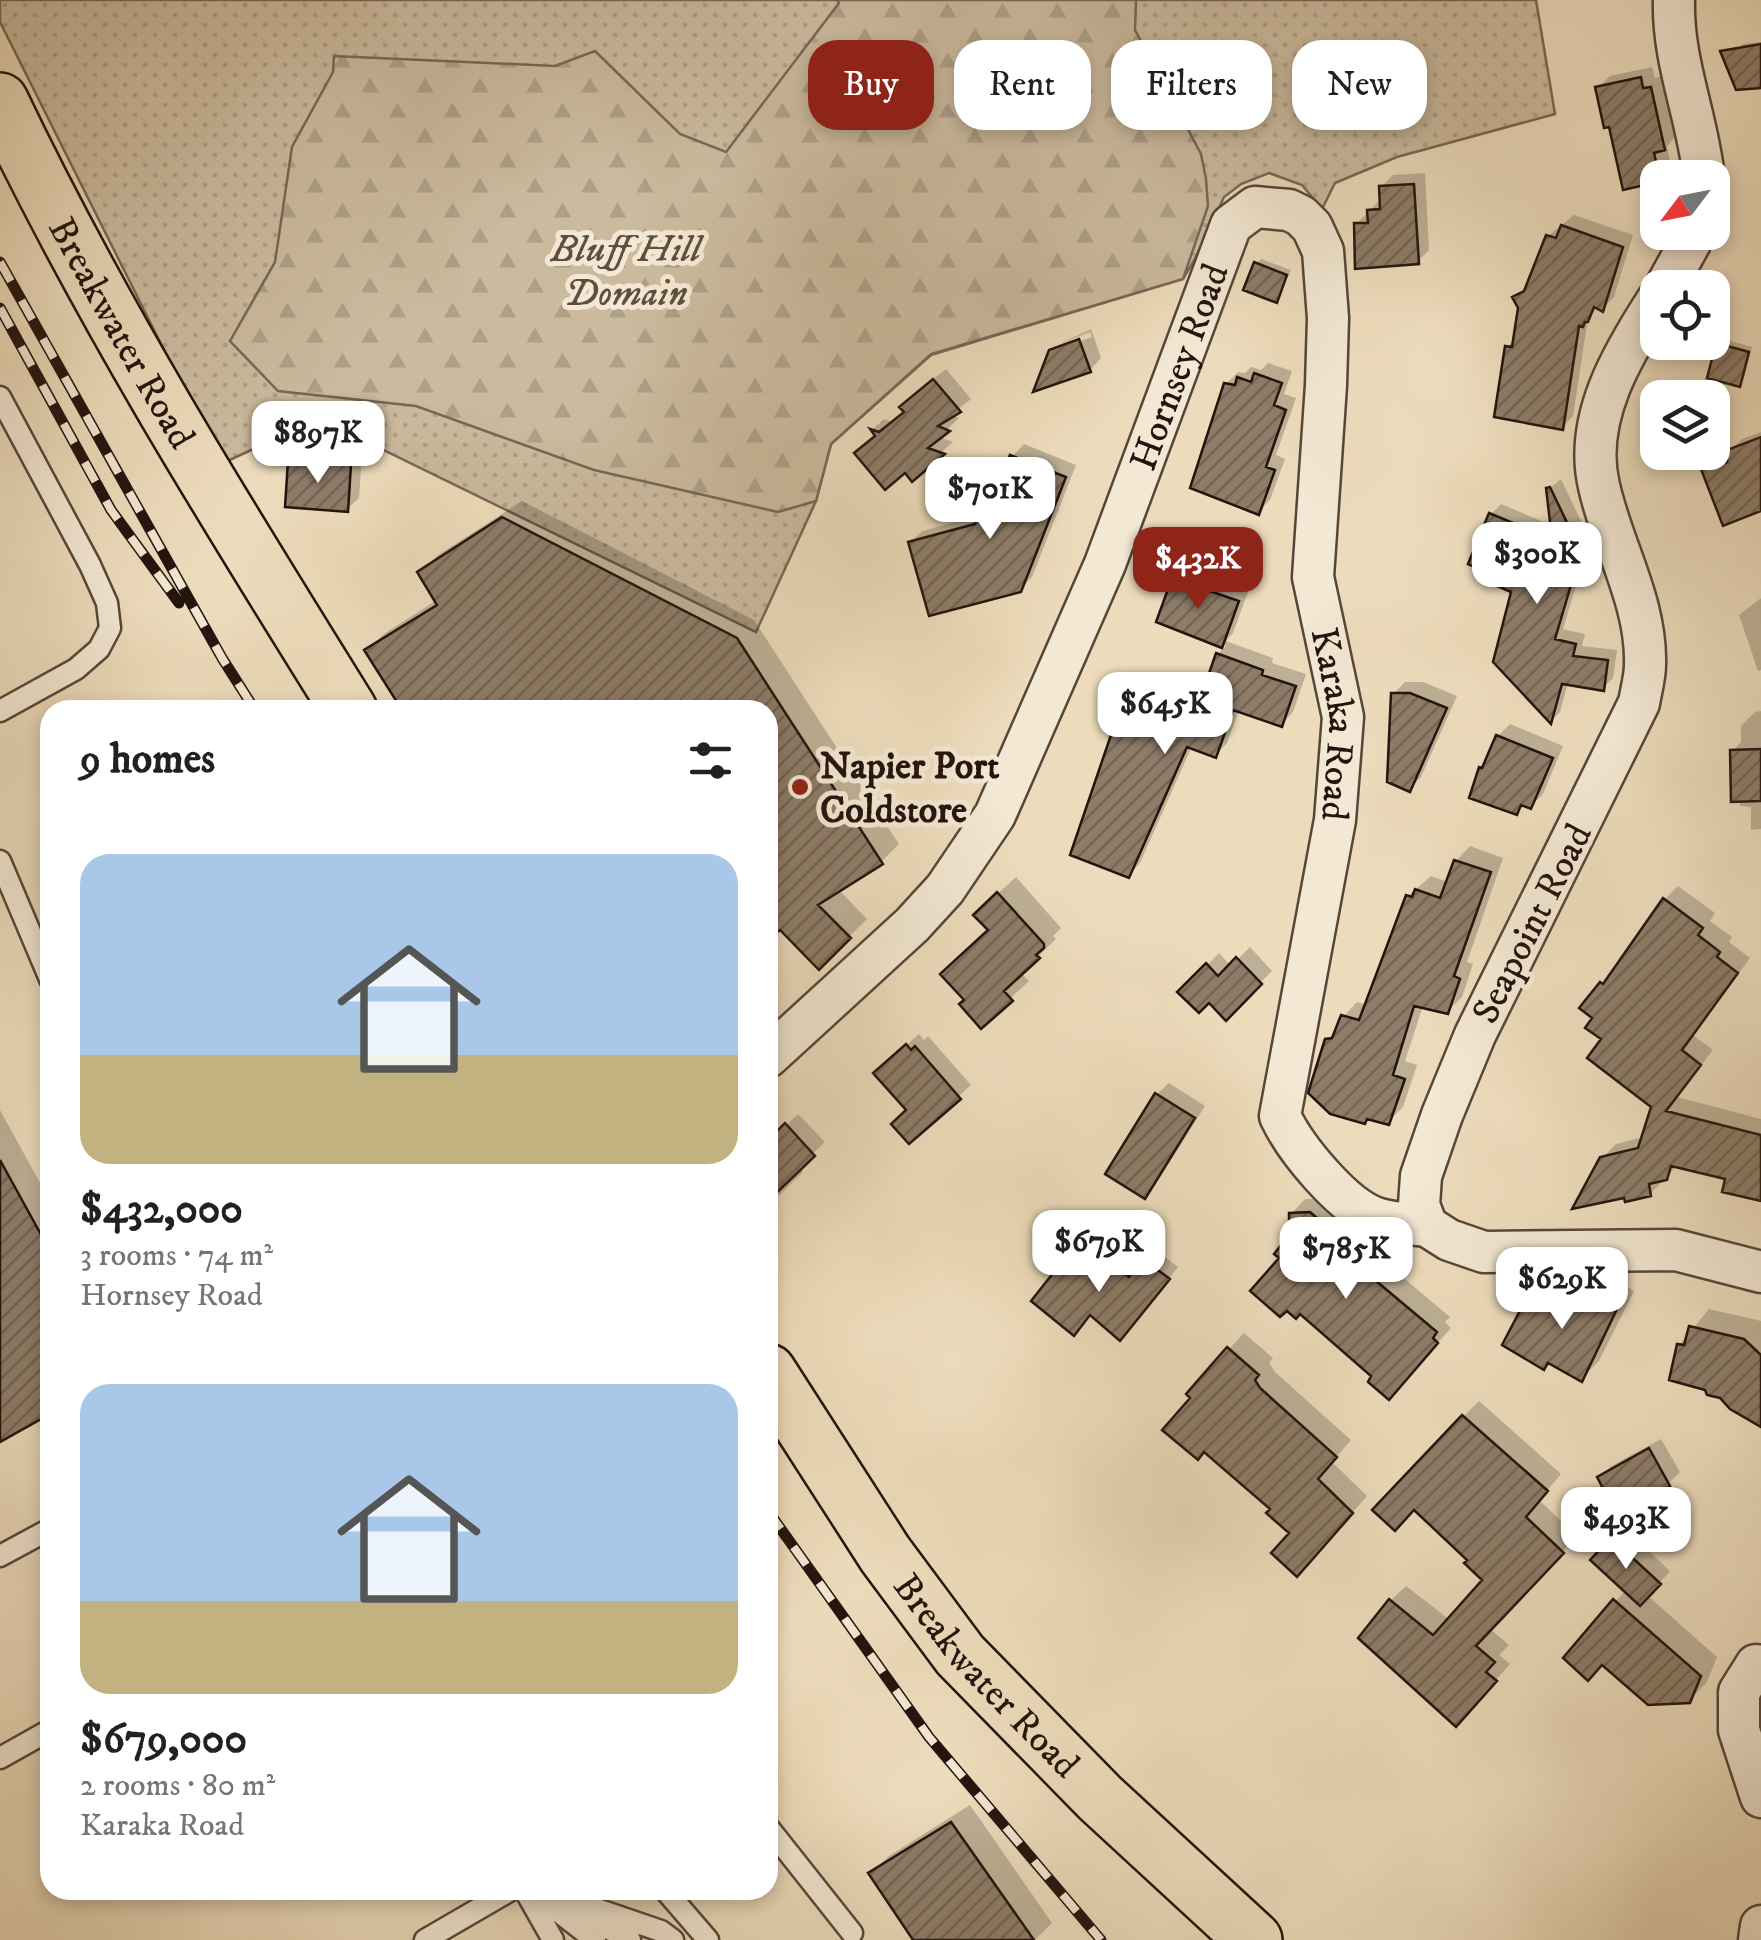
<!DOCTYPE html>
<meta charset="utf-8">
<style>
:root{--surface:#fff;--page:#f6f6f6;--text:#202124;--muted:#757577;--accent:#8f2418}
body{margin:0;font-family:"IM FELL DW Pica",serif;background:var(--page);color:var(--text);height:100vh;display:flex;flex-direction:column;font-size:38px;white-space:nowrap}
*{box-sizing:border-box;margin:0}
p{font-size:32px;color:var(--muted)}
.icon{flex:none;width:55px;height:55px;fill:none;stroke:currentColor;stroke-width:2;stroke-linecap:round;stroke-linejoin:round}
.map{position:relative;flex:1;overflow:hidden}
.drawer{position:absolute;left:40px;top:700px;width:738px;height:1200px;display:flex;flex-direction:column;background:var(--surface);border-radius:30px;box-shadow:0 5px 15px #0003}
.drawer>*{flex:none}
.hud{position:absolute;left:808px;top:40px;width:802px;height:90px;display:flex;gap:20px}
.needle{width:65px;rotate:238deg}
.fabs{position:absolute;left:1640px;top:160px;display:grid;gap:20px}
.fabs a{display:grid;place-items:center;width:90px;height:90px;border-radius:20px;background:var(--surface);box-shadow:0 5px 15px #0003;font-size:50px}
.price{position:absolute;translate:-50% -85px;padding:0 22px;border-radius:20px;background:#fff;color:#222;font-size:32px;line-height:65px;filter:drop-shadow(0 2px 5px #0008)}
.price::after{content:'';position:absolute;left:50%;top:60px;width:30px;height:22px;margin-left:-15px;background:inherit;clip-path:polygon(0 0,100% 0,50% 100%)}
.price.on{background:var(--accent);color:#fff}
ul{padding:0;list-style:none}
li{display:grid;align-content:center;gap:20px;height:530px;padding:0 40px}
li span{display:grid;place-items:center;height:310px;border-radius:30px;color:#555}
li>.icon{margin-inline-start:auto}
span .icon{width:180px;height:180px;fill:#fffc;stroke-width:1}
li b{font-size:42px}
h2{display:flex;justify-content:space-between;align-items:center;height:120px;padding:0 40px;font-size:42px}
.chip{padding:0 35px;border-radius:30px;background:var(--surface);box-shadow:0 5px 15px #0003;font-size:35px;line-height:90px}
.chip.on{background:var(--accent);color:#fff}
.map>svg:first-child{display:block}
.grass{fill:url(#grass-dots);stroke:#786756;stroke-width:2.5}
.forest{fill:url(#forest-firs);stroke:#786756;stroke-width:2.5}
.shadow{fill:#0003}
.building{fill:url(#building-hatch);stroke:#24140e;stroke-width:2.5}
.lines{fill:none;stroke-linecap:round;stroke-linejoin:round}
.service-casing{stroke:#56463a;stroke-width:25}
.minor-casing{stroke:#56463a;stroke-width:45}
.trunk-casing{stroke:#24140e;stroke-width:60}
.service{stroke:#f3e8d3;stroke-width:20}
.minor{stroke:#f3e8d3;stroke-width:40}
.trunk{stroke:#eddcbc;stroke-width:55}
.rail-casing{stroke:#24140e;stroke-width:11}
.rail{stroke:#f3e8d3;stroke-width:8;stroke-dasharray:22;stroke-linecap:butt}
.poi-dot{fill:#8f2418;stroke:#f3e8d3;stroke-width:4}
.labels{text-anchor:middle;stroke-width:10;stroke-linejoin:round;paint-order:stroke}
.park-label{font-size:38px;font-style:italic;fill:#5e4e40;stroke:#f3e8d3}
.street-label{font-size:38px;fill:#24140e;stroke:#f3e8d3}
.poi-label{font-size:38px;font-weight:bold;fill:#24140e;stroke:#f3e8d3;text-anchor:start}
</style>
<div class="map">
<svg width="1761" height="1940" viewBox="0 0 1761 1940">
<defs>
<pattern id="grass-dots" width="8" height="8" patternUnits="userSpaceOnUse" patternTransform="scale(2.5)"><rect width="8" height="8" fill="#cbba9e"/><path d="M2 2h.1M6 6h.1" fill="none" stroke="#ae9f87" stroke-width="1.8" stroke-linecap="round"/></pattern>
<pattern id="forest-firs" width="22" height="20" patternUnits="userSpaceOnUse" patternTransform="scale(2.5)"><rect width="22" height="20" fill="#cbba9e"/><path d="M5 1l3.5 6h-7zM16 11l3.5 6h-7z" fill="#ae9f87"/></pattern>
<pattern id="building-hatch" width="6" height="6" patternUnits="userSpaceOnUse" patternTransform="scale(2.5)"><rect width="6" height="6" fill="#8d7c68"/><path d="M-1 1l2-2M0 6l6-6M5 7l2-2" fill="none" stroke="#736454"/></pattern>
</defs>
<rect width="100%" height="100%" fill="#eddcbc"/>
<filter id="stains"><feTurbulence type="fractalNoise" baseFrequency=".002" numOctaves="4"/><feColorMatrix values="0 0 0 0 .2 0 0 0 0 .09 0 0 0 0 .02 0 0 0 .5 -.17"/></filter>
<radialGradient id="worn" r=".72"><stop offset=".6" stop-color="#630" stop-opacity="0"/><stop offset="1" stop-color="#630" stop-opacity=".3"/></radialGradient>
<path class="grass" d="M0 0H1536L1555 114 1397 157 1335 183 1322 209 1302 185 1269 173 1241 184 1224 197 1199 252 1183 279 931 355 831 444 816 501 756 632 369 443 277 438 221 464 0 22Z"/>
<path class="forest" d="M837 0H1136L1135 30 1201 154 1206 179 1208 206 1183 279 931 354 831 444 816 501 778 512 594 470 416 406 278 391 230 341 275 262 292 147 333 72 334 56 555 66 595 51 680 134 726 152 839 3Z"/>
<path class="shadow" d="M1761 42V87L1726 60 1743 44Z
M1652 67 1655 78 1662 76 1676 136 1667 146 1671 167 1661 178H1658L1611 124 1598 88 1610 76Z
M1425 173 1429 250 1417 262 1356 224 1382 198 1381 187 1393 175Z
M1574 215 1633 235 1614 297 1602 309 1598 306 1588 318 1573 416 1562 428 1507 347 1516 338 1521 308 1516 298 1527 286 1548 236Z
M1261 259 1291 270 1276 300 1256 264Z
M1091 329 1101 358 1090 370 1051 351 1056 346V350L1092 337 1090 332 1059 344Z
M1724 339 1752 347 1744 379 1739 384 1718 344Z
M1268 363 1292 371 1284 394 1296 398 1276 455 1285 459 1270 500 1258 512 1226 384 1238 372 1245 373 1251 367 1261 370Z
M946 369 971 399 951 415 959 418 939 437 953 442 912 478 873 429 884 419 893 422 906 411 914 395Z
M1761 432V509L1702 465 1714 454 1729 452 1742 439Z
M1024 444 1076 465 1032 577 1020 589 910 543 922 531 981 515 998 472Z
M303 450 362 454 359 498 347 509 291 462Z
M1561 479 1601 563 1578 579 1563 629 1585 634 1582 646 1617 650 1613 678 1603 688 1568 683 1560 712 1551 721 1514 590 1501 576 1491 514 1501 504 1553 526 1549 489Z
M522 501 754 620 899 844 881 862 838 889 867 919 819 966 781 927 768 935V710H405L367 651 385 633 437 600 420 573 438 555Z
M1186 568 1249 589 1233 633 1226 641 1273 658 1272 663 1306 674 1293 712 1282 724 1239 710 1227 743 1216 755 1192 746 1140 863 1129 875 1128 693 1140 681 1202 701 1218 654 1226 646 1159 620 1174 579Z
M1761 598V670L1758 671 1739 615Z
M1405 682H1423L1457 696 1421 777 1409 789 1393 694Z
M1761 711V829L1751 830V807L1740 806 1733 751 1741 742V726L1755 712Z
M1510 724 1563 746 1543 794 1531 806 1525 804 1517 813 1481 768 1488 762 1498 736Z
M1470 846 1503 858 1467 962 1473 964 1462 997 1447 1012 1423 1006 1405 1061 1417 1065 1403 1107 1388 1122 1369 1117 1365 1122 1327 1040 1338 1030 1343 1017 1357 1002 1367 1005 1408 896 1431 876 1448 882 1456 861Z
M1016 877 1061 928 1053 936 1056 939 1021 973 1029 981 981 1026 994 897Z
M1678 886 1715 913 1710 921 1732 937 1729 942 1750 958 1693 1035 1713 1050 1677 1097 1761 1119V1199L1728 1177 1678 1165 1650 1194 1602 1158 1616 1144 1644 1137 1654 1107 1604 1039 1595 1018 1602 984 1617 968 1665 899Z
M1250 947 1272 971 1226 1017 1209 999 1181 992 1219 953 1231 966Z
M919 1034 924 1040 928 1036 971 1085 909 1141V1109L888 1062Z
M1169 1083 1205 1106 1156 1184 1145 1196 1108 1173 1157 1094Z
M0 1110 50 1201V1412L0 1439Z
M798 1114 825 1142 799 1167 803 1172 768 1206V1142Z
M1305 1199H1325L1375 1227 1395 1244 1381 1259 1450 1317 1445 1322 1451 1328 1403 1382 1374 1375 1282 1258 1291 1236V1214Z
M1082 1244 1106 1263 1119 1250 1140 1267 1156 1250 1178 1267 1131 1327 1091 1313 1085 1321 1071 1255Z
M1592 1266 1634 1291 1599 1361 1581 1379 1550 1361 1527 1302 1545 1284 1553 1289 1574 1284Z
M1709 1309 1761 1321V1408L1679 1345Z
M1244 1333 1273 1358 1269 1363 1275 1372 1351 1440 1332 1462 1367 1496 1313 1558 1273 1509 1229 1349Z
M1479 1401 1561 1474 1539 1500 1577 1536 1490 1629 1509 1645 1499 1655 1510 1664 1471 1708 1390 1601 1406 1586 1450 1620 1486 1580 1463 1417Z
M1661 1439 1680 1472 1668 1484 1600 1478 1611 1466Z
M1624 1528 1670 1571 1648 1596 1717 1657 1707 1682 1689 1701 1603 1662 1566 1657 1626 1590 1594 1560Z
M970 1805 1052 1923 1035 1940H916L871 1874 889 1856Z"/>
<path class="building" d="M1761 44V88L1736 90 1720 51Z
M1641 77 1643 88 1651 87 1665 150 1654 153 1660 178 1658 182 1623 190 1609 127 1604 128 1595 87Z
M1414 184 1419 264 1355 269 1354 223H1368L1367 210 1380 209 1379 186Z
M1561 225 1623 247 1603 312 1594 307 1588 322H1585L1583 327 1579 326 1563 430 1494 417 1505 346 1512 347 1518 308 1512 297 1524 291 1546 235 1556 238Z
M1254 262 1287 275 1277 303 1243 290Z
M1079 339 1091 372 1033 392 1049 350Z
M1716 343 1749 352 1740 387 1707 378Z
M1254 373 1282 383 1274 405 1286 410 1266 467 1275 470 1259 515 1190 488 1224 383 1235 385 1237 377 1251 382Z
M933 379 961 412 938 426 950 431 928 448 945 454 912 482 905 473 885 490 854 453 875 436 870 429 879 432 904 412 899 407Z
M1761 437V511L1723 526 1699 464 1727 462V450Z
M1010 455 1066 477 1021 592 929 616 908 542 975 524 995 471 1002 478Z
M288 461 351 465 348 512 285 507Z
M1550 487 1592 575 1571 585 1555 639 1576 644 1573 656 1608 660 1604 691 1562 684 1551 724 1493 662 1511 592 1495 585 1498 577 1468 564 1489 513 1552 539 1546 488Z
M502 517 737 638 883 864 818 905 851 938 819 970 780 930 768 938V710H402L364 650 437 605 417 572Z
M1172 578 1239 601 1222 648 1156 622Z
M1216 653 1263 670 1262 675 1296 686 1282 727 1233 710 1216 758 1187 747 1129 878 1070 855 1126 691 1195 714Z
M1391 693H1410L1447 708 1410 792 1387 782Z
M1496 735 1553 758 1531 809 1521 805 1517 815 1469 798 1479 767 1482 768Z
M1761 749V801L1731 802 1730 750Z
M1454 860 1491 872 1454 976 1460 979 1448 1014 1414 1006 1393 1075 1405 1079 1389 1125 1367 1119 1365 1124 1330 1114 1308 1093 1325 1039 1332 1038 1341 1015 1359 1020 1406 895 1412 897 1415 889 1440 898Z
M997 892 1044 944V948L1036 955 1040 958 1004 991 1013 1001 981 1029 959 1004 964 1000 940 974 988 930 973 915Z
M1663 898 1703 928 1698 935 1720 952 1717 957 1738 973 1682 1050 1701 1065 1666 1111 1761 1135V1201L1722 1192 1725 1179 1671 1166 1667 1180 1649 1184 1651 1196 1625 1202 1624 1198 1572 1209 1600 1157 1638 1148 1651 1107 1587 1058 1601 1039 1585 1028 1592 1018 1579 1008 1600 982 1603 984Z
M1236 957 1262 984 1226 1021 1209 1003 1199 1013 1177 992 1206 963 1218 976Z
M906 1044 911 1050 915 1046 961 1099 909 1144 891 1124 906 1110 873 1073Z
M1155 1093 1195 1118 1145 1199 1105 1174Z
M785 1123 815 1156 768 1201V1140Z
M0 1160 50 1251V1414L0 1442Z
M1310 1212 1351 1248 1359 1239 1382 1260 1369 1275 1437 1332 1433 1338 1438 1343 1389 1400 1368 1382 1371 1376 1300 1314 1296 1319 1287 1311 1280 1317 1250 1291 1279 1258 1274 1254 1289 1235V1213Z
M1069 1253 1095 1273 1106 1260 1129 1277 1143 1259 1170 1279 1120 1341 1090 1315 1074 1336 1031 1301Z
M1572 1283 1617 1309 1582 1382 1548 1363 1544 1370 1502 1345 1525 1301 1534 1306 1563 1299Z
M1689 1326 1744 1339 1761 1355V1427L1730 1409 1720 1398 1707 1395 1705 1390 1669 1380 1677 1344 1684 1345Z
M1227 1347 1259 1375 1255 1380 1260 1388 1337 1457 1318 1479 1353 1513 1297 1577 1271 1553 1289 1533 1266 1513 1270 1509 1204 1452 1198 1460 1162 1430 1190 1398 1186 1394Z
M1462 1415 1548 1491 1526 1517 1564 1553 1476 1646 1495 1662 1486 1672 1497 1681 1456 1727 1358 1638 1389 1599 1433 1635 1482 1580 1464 1563 1467 1560 1414 1510 1395 1531 1372 1510Z
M1649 1448 1670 1486 1617 1515 1597 1477Z
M1611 1538 1661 1584 1640 1606 1590 1560Z
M1613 1599 1701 1676 1690 1703 1648 1705 1602 1665 1588 1681 1563 1658Z
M951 1822 1034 1940H913L868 1873Z"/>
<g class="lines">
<g class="service-casing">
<path id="service" d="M0 397 90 565 107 603 110 628 99 649 76 669 0 711
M0 861 50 979
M0 1556 50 1529
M0 1758 50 1730
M768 1827 852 1933
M541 1890 661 1931 673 1940
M665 1890 708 1940
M527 1894 553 1940
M537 1895 595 1940
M583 1915 630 1940
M425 1940 511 1890"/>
</g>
<g class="minor-casing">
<g id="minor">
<path d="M1674 0C1672 61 1698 118 1704 178"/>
<path d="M1665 288 1696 232"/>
<path d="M1658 299C1623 353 1583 419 1599 486 1612 546 1647 602 1645 665 1645 677 1641 691 1639 703L1475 1035 1442 1115 1421 1176 1419 1205 1427 1226 1449 1240 1484 1252 1676 1250 1761 1272"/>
<path id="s1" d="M768 1057 912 925 945 889 995 815 1105 564 1231 225 1255 207 1289 210 1301 216 1312 227 1323 251 1328 318 1326 385 1313 577 1343 717 1335 820 1280 1116C1295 1148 1344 1209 1379 1219 1394 1223 1411 1224 1427 1226"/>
<path d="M1761 1666 1756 1665 1739 1692V1730L1761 1797"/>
<path d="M1759 1940 1761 1926"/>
</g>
</g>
<g class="trunk-casing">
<g id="trunk">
<path id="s2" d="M0 101C101 313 225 511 349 710"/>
<path id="s3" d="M768 1372 885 1554 960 1655 1100 1798 1254 1940"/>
</g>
</g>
<use href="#service" class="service"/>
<use href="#minor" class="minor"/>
<use href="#trunk" class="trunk"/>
<g class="rail-casing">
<path id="rail" d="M0 262 222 658 255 710
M0 308 111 510 179 603
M768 1511 929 1737 1101 1940"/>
</g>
<use href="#rail" class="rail"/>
</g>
<circle class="poi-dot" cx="800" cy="787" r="10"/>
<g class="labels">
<g class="park-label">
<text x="626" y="261">Bluff Hill<tspan x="626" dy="44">Domain</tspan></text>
</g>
<g class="street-label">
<text dy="13" stroke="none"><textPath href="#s2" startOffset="262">Breakwater Road</textPath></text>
<text dy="13" stroke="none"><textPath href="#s1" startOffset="818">Hornsey Road</textPath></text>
<text dy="13" stroke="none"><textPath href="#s1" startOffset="1565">Karaka Road</textPath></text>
<text transform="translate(1531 923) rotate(-63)" y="13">Seapoint Road</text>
<text dy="13" stroke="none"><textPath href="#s3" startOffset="375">Breakwater Road</textPath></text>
</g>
<g class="poi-label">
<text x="820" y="778">Napier Port<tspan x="820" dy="44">Coldstore</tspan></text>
</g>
</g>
<rect width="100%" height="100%" filter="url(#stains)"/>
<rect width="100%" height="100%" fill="url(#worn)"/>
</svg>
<div class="fabs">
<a><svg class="needle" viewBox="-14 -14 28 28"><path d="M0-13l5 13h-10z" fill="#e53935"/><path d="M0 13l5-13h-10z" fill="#757577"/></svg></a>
<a><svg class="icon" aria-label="locate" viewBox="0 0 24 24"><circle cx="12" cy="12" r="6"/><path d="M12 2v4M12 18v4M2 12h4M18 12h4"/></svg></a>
<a><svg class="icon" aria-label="layers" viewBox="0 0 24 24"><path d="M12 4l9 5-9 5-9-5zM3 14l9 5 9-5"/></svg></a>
</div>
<b class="price" style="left:318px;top:486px">$897K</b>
<b class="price" style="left:990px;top:542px">$701K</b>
<b class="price" style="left:1537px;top:607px">$300K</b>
<b class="price on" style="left:1198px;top:612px">$432K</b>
<b class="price" style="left:1165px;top:757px">$645K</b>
<b class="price" style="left:1099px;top:1295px">$679K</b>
<b class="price" style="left:1346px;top:1302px">$785K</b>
<b class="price" style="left:1562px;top:1332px">$629K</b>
<b class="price" style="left:1626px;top:1572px">$493K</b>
<div class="hud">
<a class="chip on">Buy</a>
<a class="chip">Rent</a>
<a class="chip">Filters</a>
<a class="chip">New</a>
</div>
<section class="drawer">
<h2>9 homes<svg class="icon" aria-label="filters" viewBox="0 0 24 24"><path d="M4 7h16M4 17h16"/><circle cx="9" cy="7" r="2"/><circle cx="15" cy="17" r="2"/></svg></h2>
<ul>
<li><span style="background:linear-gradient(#a9c7e8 65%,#c2b280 0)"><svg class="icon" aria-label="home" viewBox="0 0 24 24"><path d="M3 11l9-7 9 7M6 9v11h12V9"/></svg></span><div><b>$432,000</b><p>3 rooms · 74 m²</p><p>Hornsey Road</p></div></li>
<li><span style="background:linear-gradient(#a9c7e8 70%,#c2b280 0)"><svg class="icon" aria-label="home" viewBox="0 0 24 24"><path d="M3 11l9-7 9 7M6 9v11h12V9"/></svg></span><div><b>$679,000</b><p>2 rooms · 80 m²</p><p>Karaka Road</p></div></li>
</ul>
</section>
</div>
